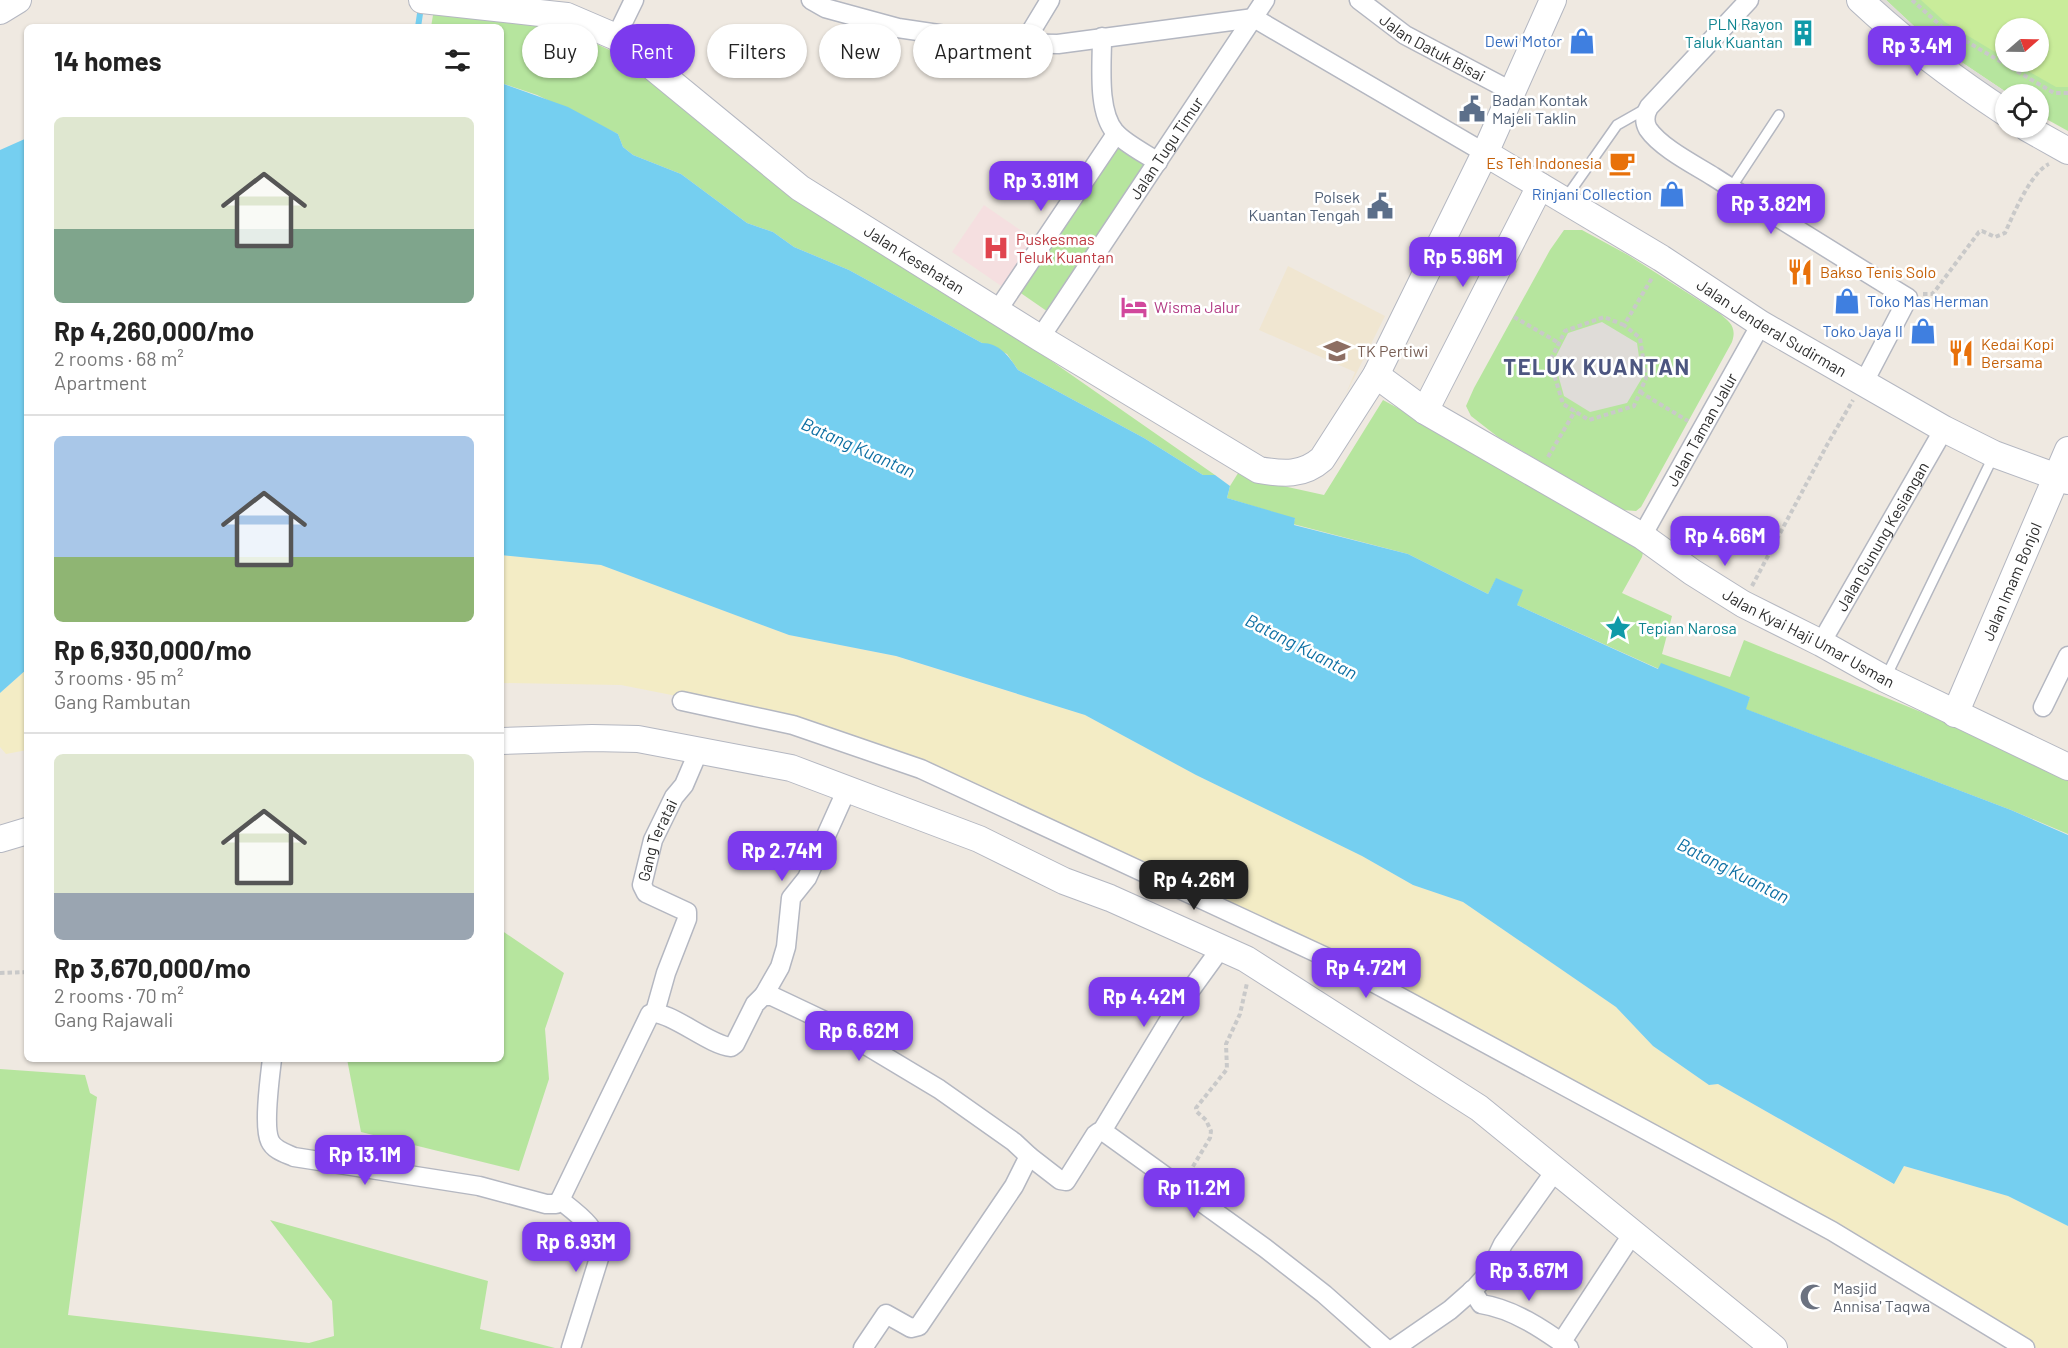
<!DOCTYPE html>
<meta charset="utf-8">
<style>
:root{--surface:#fff;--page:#f2f2f2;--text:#222;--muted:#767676;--line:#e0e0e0;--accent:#7c3aed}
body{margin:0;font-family:Barlow,sans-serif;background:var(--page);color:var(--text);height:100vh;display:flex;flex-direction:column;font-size:22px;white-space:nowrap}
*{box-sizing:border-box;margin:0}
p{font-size:20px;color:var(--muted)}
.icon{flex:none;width:33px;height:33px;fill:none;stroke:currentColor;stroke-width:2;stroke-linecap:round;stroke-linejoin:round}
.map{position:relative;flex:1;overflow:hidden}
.drawer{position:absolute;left:24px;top:24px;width:480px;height:1038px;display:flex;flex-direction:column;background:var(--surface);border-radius:9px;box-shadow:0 2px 4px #0004}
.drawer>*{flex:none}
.hud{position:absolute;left:522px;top:24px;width:570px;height:54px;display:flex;gap:12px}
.needle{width:39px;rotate:70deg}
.controls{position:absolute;left:1995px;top:18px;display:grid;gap:12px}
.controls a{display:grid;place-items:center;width:54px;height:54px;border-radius:50%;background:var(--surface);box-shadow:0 2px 4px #0004;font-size:30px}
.price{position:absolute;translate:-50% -51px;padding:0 14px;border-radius:12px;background:var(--accent);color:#fff;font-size:20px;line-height:39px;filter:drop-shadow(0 2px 3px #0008)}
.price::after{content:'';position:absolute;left:50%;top:36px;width:18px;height:14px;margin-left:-9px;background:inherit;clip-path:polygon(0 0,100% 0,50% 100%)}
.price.active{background:#222;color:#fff}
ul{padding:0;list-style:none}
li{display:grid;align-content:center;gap:12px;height:318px;padding:0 30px}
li+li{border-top:2px solid var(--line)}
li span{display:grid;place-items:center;height:186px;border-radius:9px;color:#555}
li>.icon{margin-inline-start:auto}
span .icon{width:108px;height:108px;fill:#fffc;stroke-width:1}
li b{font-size:26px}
h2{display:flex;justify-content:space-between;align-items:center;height:72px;padding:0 30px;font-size:26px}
.chip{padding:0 21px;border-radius:27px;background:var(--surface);box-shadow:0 2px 4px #0004;font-size:21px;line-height:54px}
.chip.active{background:var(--accent);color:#fff}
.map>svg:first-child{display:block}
.education{fill:#f0e6d1}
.medical{fill:#f5dfe0}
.green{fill:#b6e59e;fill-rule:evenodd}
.sand{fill:#f3ecc5}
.pitch{fill:#c9ec9a}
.plaza{fill:#dfdcd8}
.water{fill:#75cff0}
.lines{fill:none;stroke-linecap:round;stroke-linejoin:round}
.stream{stroke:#75cff0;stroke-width:6}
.lane-casing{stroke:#b4b7c1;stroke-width:12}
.street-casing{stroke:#b4b7c1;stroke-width:21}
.secondary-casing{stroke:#b4b7c1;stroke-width:28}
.path{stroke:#c9c9c9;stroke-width:4;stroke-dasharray:4.5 3;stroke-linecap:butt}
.lane{stroke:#fff;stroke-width:9}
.street{stroke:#fff;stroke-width:18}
.secondary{stroke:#fff;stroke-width:26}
.labels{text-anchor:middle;stroke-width:5;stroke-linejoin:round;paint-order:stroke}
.culture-label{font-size:16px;fill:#0d838f;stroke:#fff;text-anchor:end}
.shop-label{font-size:16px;fill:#366cbe;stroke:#fff;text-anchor:end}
.street-label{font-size:16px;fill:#2e2e2e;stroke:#fff}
.service-label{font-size:16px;fill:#4e5e75;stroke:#fff;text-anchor:start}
.food-label{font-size:16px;fill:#c56008;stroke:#fff;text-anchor:start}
.health-label{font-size:16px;fill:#be3a42;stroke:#fff;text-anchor:start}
.hotel-label{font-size:16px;fill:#b23c85;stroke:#fff;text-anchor:start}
.education-label{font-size:16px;fill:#785e54;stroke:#fff;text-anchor:start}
.worship-label{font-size:16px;fill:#5b616d;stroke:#fff;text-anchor:start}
.water-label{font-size:18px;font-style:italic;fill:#0d6fa3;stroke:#fff}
.district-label{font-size:22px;font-weight:bold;letter-spacing:1.5px;fill:#4d5680;stroke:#fff}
</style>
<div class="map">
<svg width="2068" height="1348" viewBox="0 0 2068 1348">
<rect width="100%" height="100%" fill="#efe9e1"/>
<path class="education" d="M1288 266 1385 316 1345 396 1355 372 1259 330Z"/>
<path class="medical" d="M984 205 1039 243 1007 290 952 252Z"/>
<path class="green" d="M1886 0H2068V131L2039 115 2038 94H2009L1930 41ZM2006 28H2038V62H2006Z
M434 9 562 28 629 59 994 321 1215 475H1203L1144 438 1018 370 1007 354 982 343 849 270 794 247 773 232 747 223 681 174 633 155 623 147 618 134 537 95 501 83V27H431Z
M1114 142 1150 167 1051 314 1015 289Z
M1564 230H1582L1628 255 1719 313C1730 322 1737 327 1732 342L1641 507 1636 511 1623 510 1498 437 1471 416 1466 406 1474 388 1550 250Z
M1383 400 1515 472 1644 548 1642 557 1622 593 1672 616 1662 654 1730 677 1744 640 2017 751 2068 775V834L2011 810 1745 709 1750 697 1659 669 1517 605 1496 579 1488 594 1408 554 1293 524 1295 519 1227 498 1230 486 1240 470 1274 484 1324 495Z
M501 930 564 973 545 1029 549 1079 519 1171 361 1132 347 1059H501Z
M0 1069 85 1075 90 1093 97 1097 68 1315 309 1343 334 1336 332 1301 270 1220 488 1281 480 1329 555 1348H0Z"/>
<path class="sand" d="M501 555 601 565 789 635 895 656 1085 715 1196 775 1362 856 1413 885 1463 902 1616 1007 1653 1046 1709 1085 1718 1084 1893 1184 1903 1166 2008 1196 2068 1226V1348H2037L1832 1224 1272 934 808 722 621 685 501 683Z
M27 669V750L6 754 0 747V693Z"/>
<path class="pitch" d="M1921 0H2068V87H2056L2012 62H2038V28H2006L2005 58 1945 22Z"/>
<path class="plaza" d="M1873 0H1886L1930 41 2009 94H2006L2005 102Z
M1602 322 1637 343 1642 378 1627 403 1590 412 1564 396 1554 360 1568 333Z"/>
<path class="water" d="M501 83 568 107 618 134 623 147 633 155 681 174 747 223 773 232 794 247 849 270 982 343C999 343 1009 356 1018 370L1144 438 1203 475H1215L1230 486 1227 498 1295 518 1294 525 1408 554 1488 594 1496 578 1523 590 1517 605 1658 669 1661 663 1750 697 1746 709 2011 810 2068 835V1226L2008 1196 1904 1166 1894 1184 1718 1084 1709 1085 1653 1046 1616 1007 1463 902 1413 885 1362 856 1196 775 1085 715 896 656 789 635 601 565 501 555Z
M27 138V669L0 693V150Z"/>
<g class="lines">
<path class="stream" d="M418 27 421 7"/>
<g class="lane-casing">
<path id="lane" d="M1731 188 1779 115
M1565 199 1617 125 1647 108
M1885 679 1993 457"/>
</g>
<g class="street-casing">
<g id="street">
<path d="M811 0 825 8 898 28 999 43 1058 44 1254 18 1485 153"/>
<path id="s1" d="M1359 0 1405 35 1511 91"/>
<path d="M1749 0 1649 107C1645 114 1644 122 1648 129 1661 148 1695 165 1714 177 1778 218 1843 258 1908 298L1864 382"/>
<path d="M616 37 634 0"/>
<path d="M1102 37C1102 65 1097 111 1115 132 1124 143 1146 154 1158 162"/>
<path d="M1024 43 1050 0"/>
<path d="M997 311 1116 134"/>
<path id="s2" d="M1040 338 1265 0"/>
<path id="s3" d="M1642 536 1761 324"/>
<path id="s4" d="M1821 643 1944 429"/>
<path d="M682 701 793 725 921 769 1328 958 1832 1231 2025 1348"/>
<path d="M2043 707 2068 656"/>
<path d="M764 995 780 967 786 947 791 898 807 878 847 789"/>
<path id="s5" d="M655 1012 666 973 687 919V912L646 893 642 885 653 840 674 797 684 785 699 750"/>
<path d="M272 1059C270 1076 263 1127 270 1141 274 1150 285 1153 294 1157L479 1186 546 1204H556L560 1200"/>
<path d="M1102 1131 1171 1017 1221 948"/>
<path d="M1029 1156 1060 1180 1066 1181 1095 1135 1099 1132H1104L1265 1248 1324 1294 1385 1348"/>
<path d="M560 1200 650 1014C667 1008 708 1045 731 1047L735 1044 755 1004 764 995 772 996 829 1023 939 1089 1014 1142 1029 1156 1014 1186 919 1326 911 1328 886 1314 863 1348"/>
<path d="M560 1200C579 1215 600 1229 600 1255L571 1348"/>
<path d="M1472 1290 1481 1304C1513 1309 1543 1329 1569 1348"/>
<path d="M1561 1343 1633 1233"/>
<path d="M1395 1348 1450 1310 1475 1288 1490 1271 1503 1244 1555 1171"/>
</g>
</g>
<g class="secondary-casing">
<g id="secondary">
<path id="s6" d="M422 0 567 16 616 37 800 188 1040 338 1259 470C1283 474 1303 476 1322 459L1376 375 1485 153 1553 0"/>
<path d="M1860 0C1905 42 1954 79 2006 113"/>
<path d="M0 11 18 0"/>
<path d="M2027 128 2068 151"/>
<path id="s7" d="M1485 153 1661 258 1761 324 1944 429 1994 454 2068 481"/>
<path id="s8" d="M1376 375 1425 411 1642 536 1692 572 1743 604 1821 643 1885 679 2068 767"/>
<path d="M1425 411 1540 186"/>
<path id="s9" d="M1955 714 2068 450"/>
<path d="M501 741 592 738 638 739 791 768 979 839 1064 881 1110 898 1246 959 1479 1108 1774 1348"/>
<path d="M0 839 27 831"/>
</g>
</g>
<path class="path" d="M1912 0 1942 27 2054 93H2068
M1923 294H1932L1935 291 1979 232 1982 231 1995 237 2005 233C2013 215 2031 172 2049 164
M1514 317 1559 343
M1624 325 1604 317 1565 331 1550 361 1563 404 1589 420 1634 406 1646 378 1640 338 1624 325 1652 278
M1640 392 1688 421
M1548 457 1575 411
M1752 586 1827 445 1853 400
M0 973 27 972
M1189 1173 1210 1138 1211 1131 1206 1120 1197 1112 1196 1108 1227 1069 1226 1044 1240 1014 1247 983"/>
<use href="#lane" class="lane"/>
<use href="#street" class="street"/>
<use href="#secondary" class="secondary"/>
</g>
<defs>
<g id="building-bare" transform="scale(2.07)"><path d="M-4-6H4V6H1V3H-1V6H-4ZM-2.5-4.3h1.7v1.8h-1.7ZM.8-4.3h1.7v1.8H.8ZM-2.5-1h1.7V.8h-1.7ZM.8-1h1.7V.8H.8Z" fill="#0f9aa8" stroke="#fff" stroke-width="2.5" paint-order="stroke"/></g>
<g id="shop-bare" transform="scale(2.07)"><path d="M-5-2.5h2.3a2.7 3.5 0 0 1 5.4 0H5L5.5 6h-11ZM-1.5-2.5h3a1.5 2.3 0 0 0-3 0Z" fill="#3f7fe0" stroke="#fff" stroke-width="2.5" paint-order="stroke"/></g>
<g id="civic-bare" transform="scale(2.07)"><path d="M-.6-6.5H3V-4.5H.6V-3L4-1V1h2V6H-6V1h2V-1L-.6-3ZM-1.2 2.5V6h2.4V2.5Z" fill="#5c6f8a" stroke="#fff" stroke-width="2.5" paint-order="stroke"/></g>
<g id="cafe-bare" transform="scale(2.07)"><path d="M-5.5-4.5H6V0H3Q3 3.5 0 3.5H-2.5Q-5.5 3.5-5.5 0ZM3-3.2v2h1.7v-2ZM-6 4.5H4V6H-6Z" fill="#e8710a" stroke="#fff" stroke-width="2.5" paint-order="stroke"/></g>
<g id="hospital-bare" transform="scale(2.07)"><path d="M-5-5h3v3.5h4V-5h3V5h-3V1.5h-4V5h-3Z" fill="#e0444e" stroke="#fff" stroke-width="2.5" paint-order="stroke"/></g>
<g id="restaurant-bare" transform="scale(2.07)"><path d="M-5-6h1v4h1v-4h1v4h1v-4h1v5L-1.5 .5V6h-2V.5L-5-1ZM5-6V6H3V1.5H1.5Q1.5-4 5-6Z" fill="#e8710a" stroke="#fff" stroke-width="2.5" paint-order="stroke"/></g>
<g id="hotel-bare" transform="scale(2.07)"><path d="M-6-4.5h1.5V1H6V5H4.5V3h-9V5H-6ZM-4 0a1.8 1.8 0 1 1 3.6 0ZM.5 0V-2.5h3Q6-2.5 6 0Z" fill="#d1479c" stroke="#fff" stroke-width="2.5" paint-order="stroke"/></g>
<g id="school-bare" transform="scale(2.07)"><path d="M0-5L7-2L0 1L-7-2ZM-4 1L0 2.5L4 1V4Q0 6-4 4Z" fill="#8d6e63" stroke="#fff" stroke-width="2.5" paint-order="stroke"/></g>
<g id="sight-bare" transform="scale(2.07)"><path d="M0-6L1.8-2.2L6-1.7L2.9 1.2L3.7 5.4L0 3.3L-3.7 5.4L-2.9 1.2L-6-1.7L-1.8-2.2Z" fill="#0f9aa8" stroke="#fff" stroke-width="2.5" paint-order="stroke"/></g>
<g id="mosque-bare" transform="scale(2.07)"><path d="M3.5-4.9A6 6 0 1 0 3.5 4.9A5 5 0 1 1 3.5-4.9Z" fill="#6b7280" stroke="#fff" stroke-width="2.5" paint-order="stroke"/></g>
</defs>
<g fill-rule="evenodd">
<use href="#building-bare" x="1803" y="33"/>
<use href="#shop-bare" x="1582" y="41"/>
<use href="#civic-bare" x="1472" y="109"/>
<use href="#cafe-bare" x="1622" y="163"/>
<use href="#shop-bare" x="1672" y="194"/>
<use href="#civic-bare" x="1380" y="206"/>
<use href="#hospital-bare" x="996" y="248"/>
<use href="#restaurant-bare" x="1800" y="272"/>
<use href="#shop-bare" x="1847" y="301"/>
<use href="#hotel-bare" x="1134" y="307"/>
<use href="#shop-bare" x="1923" y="331"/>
<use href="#school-bare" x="1337" y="351"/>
<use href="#restaurant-bare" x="1961" y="353"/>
<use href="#sight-bare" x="1618" y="628"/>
<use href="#mosque-bare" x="1813" y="1297"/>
</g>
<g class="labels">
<g class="culture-label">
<text x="1783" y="30">PLN Rayon<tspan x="1783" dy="18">Taluk Kuantan</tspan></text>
<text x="1638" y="634" text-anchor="start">Tepian Narosa</text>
</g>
<g class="shop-label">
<text x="1562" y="47">Dewi Motor</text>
<text x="1652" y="200">Rinjani Collection</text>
<text x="1867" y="307" text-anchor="start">Toko Mas Herman</text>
<text x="1903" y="337">Toko Jaya II</text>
</g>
<g class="street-label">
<text dy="6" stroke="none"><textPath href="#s1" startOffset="88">Jalan Datuk Bisai</textPath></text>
<text dy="6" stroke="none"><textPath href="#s2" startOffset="228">Jalan Tugu Timur</textPath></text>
<text dy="6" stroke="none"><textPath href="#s6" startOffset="572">Jalan Kesehatan</textPath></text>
<text dy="6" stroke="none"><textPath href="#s7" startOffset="336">Jalan Jenderal Sudirman</textPath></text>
<text dy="6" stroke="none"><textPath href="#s3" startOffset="122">Jalan Taman Jalur</textPath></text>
<text dy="6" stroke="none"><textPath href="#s4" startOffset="123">Jalan Gunung Kesiangan</textPath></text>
<text dy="6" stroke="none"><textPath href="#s9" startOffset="144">Jalan Imam Bonjol</textPath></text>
<text dy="6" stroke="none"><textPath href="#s8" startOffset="507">Jalan Kyai Haji Umar Usman</textPath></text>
<text dy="6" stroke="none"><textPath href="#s5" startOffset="207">Gang Teratai</textPath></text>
</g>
<g class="service-label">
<text x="1492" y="106">Badan Kontak<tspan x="1492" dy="18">Majeli Taklin</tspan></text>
<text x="1360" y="203" text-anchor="end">Polsek<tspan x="1360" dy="18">Kuantan Tengah</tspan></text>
</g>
<g class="food-label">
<text x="1602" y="169" text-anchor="end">Es Teh Indonesia</text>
<text x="1820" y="278">Bakso Tenis Solo</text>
<text x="1981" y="350">Kedai Kopi<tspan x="1981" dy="18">Bersama</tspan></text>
</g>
<g class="health-label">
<text x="1016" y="245">Puskesmas<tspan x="1016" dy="18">Teluk Kuantan</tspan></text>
</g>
<g class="hotel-label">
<text x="1154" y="313">Wisma Jalur</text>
</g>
<g class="education-label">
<text x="1357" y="357">TK Pertiwi</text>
</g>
<g class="worship-label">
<text x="1833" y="1294">Masjid<tspan x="1833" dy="18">Annisa' Taqwa</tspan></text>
</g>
<g class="water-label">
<text transform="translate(858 448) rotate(24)" y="6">Batang Kuantan</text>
<text transform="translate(1301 647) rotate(27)" y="6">Batang Kuantan</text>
<text transform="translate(1733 871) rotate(27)" y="6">Batang Kuantan</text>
</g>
<g class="district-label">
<text x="1597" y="375">TELUK KUANTAN</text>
</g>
</g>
</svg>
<div class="controls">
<a><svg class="needle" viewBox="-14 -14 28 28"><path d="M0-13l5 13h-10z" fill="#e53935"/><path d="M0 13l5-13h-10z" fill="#767676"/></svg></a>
<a><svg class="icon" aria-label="locate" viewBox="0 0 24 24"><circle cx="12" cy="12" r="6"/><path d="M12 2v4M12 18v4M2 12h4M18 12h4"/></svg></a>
</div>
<b class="price" style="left:1917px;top:77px">Rp 3.4M</b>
<b class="price" style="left:1041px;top:212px">Rp 3.91M</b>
<b class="price" style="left:1771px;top:235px">Rp 3.82M</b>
<b class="price" style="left:1463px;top:288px">Rp 5.96M</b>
<b class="price" style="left:1725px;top:567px">Rp 4.66M</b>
<b class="price" style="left:782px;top:882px">Rp 2.74M</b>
<b class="price active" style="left:1194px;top:911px">Rp 4.26M</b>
<b class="price" style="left:1366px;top:999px">Rp 4.72M</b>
<b class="price" style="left:1144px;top:1028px">Rp 4.42M</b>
<b class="price" style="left:859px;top:1062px">Rp 6.62M</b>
<b class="price" style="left:365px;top:1186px">Rp 13.1M</b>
<b class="price" style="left:1194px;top:1219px">Rp 11.2M</b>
<b class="price" style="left:576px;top:1273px">Rp 6.93M</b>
<b class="price" style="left:1529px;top:1302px">Rp 3.67M</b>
<div class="hud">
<a class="chip">Buy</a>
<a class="chip active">Rent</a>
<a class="chip">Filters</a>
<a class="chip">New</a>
<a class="chip">Apartment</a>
</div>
<section class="drawer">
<h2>14 homes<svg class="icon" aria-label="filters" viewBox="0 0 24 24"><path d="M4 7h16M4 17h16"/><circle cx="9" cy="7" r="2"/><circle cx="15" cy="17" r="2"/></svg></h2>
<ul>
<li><span style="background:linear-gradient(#dfe7d0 60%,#7fa58c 0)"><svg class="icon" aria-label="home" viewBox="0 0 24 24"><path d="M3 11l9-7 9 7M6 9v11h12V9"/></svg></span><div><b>Rp 4,260,000/mo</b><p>2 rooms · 68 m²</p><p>Apartment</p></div></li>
<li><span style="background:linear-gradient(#a9c7e8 65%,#8fb573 0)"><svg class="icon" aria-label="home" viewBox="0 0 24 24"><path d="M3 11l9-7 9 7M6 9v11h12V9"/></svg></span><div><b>Rp 6,930,000/mo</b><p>3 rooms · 95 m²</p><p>Gang Rambutan</p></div></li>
<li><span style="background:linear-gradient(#dfe7d0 75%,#9aa5b1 0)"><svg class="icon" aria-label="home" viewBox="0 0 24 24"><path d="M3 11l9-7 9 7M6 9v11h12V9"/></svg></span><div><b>Rp 3,670,000/mo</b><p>2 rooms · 70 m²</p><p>Gang Rajawali</p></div></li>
</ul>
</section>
</div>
